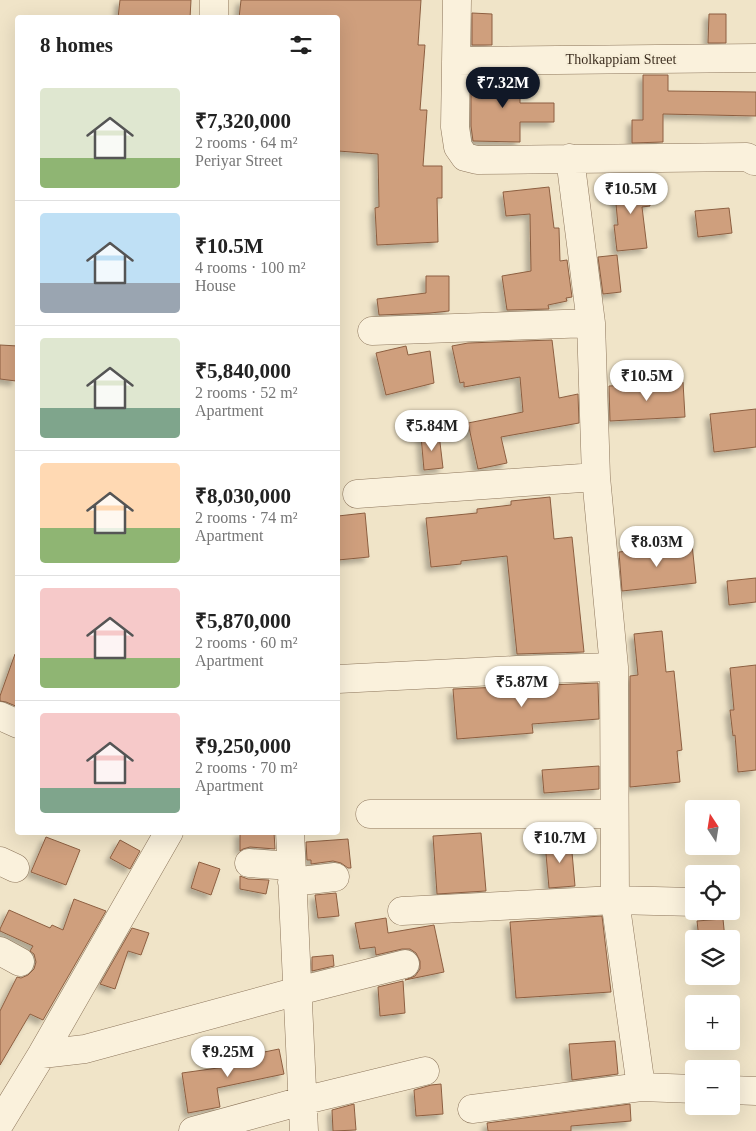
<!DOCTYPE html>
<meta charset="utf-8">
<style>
:root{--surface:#fff;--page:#f6f6f6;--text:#222;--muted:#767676;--line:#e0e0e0;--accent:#111827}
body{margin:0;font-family:Georgia,serif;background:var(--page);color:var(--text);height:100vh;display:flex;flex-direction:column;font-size:19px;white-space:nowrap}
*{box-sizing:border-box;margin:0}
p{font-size:16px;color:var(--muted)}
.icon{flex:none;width:28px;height:28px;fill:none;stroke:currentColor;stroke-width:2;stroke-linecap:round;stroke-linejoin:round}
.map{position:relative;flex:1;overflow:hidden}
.details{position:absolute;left:15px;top:15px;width:325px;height:820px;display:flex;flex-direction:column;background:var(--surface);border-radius:5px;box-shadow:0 5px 20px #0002}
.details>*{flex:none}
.needle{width:32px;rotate:348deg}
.controls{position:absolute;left:685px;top:800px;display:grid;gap:10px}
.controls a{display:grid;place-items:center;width:55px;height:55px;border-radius:5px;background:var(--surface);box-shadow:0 5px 20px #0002;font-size:25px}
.price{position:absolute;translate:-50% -42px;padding:0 11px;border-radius:18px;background:#fff;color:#222;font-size:16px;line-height:32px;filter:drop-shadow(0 1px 2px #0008)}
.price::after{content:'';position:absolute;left:50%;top:30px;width:15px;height:11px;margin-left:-8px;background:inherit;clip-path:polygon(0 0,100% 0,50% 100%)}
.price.current{background:var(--accent);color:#fff}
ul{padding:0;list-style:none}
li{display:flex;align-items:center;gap:15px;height:125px;padding:0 25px}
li+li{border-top:1px solid var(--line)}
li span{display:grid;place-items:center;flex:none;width:140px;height:100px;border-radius:5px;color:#555}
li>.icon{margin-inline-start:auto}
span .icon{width:60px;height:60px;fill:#fffc;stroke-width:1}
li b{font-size:21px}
h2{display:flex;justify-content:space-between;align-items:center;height:60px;padding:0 25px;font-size:21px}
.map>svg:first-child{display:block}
.building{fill:#cf9f7d;stroke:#8d5f41;filter:url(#shadow)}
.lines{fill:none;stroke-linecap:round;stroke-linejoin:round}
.minor-casing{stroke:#8d765c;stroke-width:29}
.minor{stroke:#faf1dc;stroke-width:28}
.labels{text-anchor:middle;stroke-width:4;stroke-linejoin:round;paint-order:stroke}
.street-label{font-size:14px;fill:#3d2e20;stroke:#f7eed8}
</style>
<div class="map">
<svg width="756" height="1131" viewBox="0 0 756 1131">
<defs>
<filter id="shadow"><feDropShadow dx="-4.5" dy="4.5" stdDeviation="2.5" flood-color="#0004"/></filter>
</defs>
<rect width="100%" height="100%" fill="#f0e4c8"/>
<path class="building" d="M120 0H191L190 18H118Z
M241 0H421L418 45H425L420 110H427L423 166H442V198H437L438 242 377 245 375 208 379 207 378 154 338 151V18L292 16V18H239Z
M472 13 492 14V45H472Z
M709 14H726V43H708Z
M643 75H668V91L756 92V116L663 114V142L632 143V120H643Z
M471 76H520V103H554V122H520V142L473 141 471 126Z
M648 181 650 206 642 207 647 248 617 251 614 225H618L614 184Z
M549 187 554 228H559L560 261 567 260 572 297 566 298 567 301 548 305 549 309 507 310 502 276 531 271 530 214 506 216 503 192Z
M729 208 732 233 698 237 695 211Z
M617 255 621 292 603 294 598 257Z
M426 276H449V311L430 313 379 315 377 299 426 293Z
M552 340 559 398 578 394 579 423 501 437 507 463 478 469 468 423 523 412 520 377 464 387V382L460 383 452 346 468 343Z
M0 345 18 346 16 381 0 379Z
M406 346 408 355 430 351 434 383 386 395 376 353Z
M683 382 685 417 610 421 609 386Z
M756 409V447L714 452 710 414Z
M439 434 443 468 424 470 421 436Z
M550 497 554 539 572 537 584 652 517 654 507 556 461 561V564L431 567 426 518 477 513V509L511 505V501Z
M365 513 369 557 338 560V516Z
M692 544 696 583 622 591 619 552Z
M756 578V602L729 605 727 581Z
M662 631 666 672 674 671 682 750 677 751 680 782 630 787V676L638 675 634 634Z
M15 654 18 655V707L6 702 0 701V696Z
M756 665V770L738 772 735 735 733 736 730 710H734L730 668Z
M598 683 599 719 532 724 533 733 457 739 453 689Z
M599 766V789L544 793 542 770Z
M240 832H274L275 849 250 847 243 849 240 851Z
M481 833 486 891 437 894 433 836Z
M46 837 80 850 66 885 31 872Z
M348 839 351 868H348L341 863 333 861 311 864V860H307L306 842Z
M120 840 140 851 130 869 110 858Z
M571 841 575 886 549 888 545 843Z
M199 862 220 869 211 895 191 888Z
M240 876 248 879 269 880 266 894 240 889Z
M336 893 339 916 318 918 315 895Z
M74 899 106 911 43 1020 30 1014 0 1065V1011L17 977 21 978 28 975 34 969 36 962 34 954 30 951 33 946 0 931V929L9 910 50 928 52 925 63 930Z
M602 916 611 992 516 998 510 922Z
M386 918 388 933 434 925 444 972 405 980 415 976 420 969V961L416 953 410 949H402L376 955 375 947 360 949 355 923Z
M723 919 725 939H699L697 921Z
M132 928 149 933 141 955 128 951 115 989 100 984Z
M333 955 334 966 312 971V957Z
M403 981 405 1013 380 1016 378 987Z
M615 1041 618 1074 572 1080 569 1044Z
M279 1049 284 1074 217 1088 220 1107 188 1113 182 1073 232 1066 230 1059Z
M441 1084 443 1114 416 1116 414 1090 431 1085Z
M354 1104 356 1130 333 1131 332 1110Z
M630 1104 631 1121 571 1126V1131H488L487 1123Z"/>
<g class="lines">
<g class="minor-casing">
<path id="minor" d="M457 0 455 127 458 147 465 157 477 160 747 157 754 161H756
M214 18V0
M457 61 756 58
M570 158 591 323 596 477 614 667 615 900 641 1087
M372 331 591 323
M357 494 596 477
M338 679 517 670 614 667
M0 716 18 724
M370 814H614
M290 832 304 1131
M0 861 15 868
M249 863 291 866
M292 882 335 877
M402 911 615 900 694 902
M0 951 20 962
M42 1054 85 1049 298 991 405 964
M731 1090 756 1091
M472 1109 641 1087 694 1089
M0 1123 42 1054 169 832
M193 1131 302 1101 425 1071"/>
</g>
<use href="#minor" class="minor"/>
</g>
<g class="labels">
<g class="street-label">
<text x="621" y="64">Tholkappiam Street</text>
</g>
</g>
</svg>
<div class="controls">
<a><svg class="needle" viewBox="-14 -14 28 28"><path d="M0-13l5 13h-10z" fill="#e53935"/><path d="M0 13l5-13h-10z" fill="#767676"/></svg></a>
<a><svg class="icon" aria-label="locate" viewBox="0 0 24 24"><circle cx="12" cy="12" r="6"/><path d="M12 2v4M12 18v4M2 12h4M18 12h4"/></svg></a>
<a><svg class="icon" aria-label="layers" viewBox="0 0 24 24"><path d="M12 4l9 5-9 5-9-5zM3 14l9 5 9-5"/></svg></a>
<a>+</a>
<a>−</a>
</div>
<b class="price current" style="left:503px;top:109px">₹7.32M</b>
<b class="price" style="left:631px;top:215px">₹10.5M</b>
<b class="price" style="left:647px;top:402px">₹10.5M</b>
<b class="price" style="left:432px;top:452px">₹5.84M</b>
<b class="price" style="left:657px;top:568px">₹8.03M</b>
<b class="price" style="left:522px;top:708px">₹5.87M</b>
<b class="price" style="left:560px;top:864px">₹10.7M</b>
<b class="price" style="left:228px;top:1078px">₹9.25M</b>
<section class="details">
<h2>8 homes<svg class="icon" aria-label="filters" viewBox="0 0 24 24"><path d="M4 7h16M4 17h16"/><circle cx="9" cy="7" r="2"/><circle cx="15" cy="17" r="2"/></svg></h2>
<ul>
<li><span style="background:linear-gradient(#dfe7d0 70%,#8fb573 0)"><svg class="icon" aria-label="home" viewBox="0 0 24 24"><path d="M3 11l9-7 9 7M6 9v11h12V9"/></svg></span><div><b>₹7,320,000</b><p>2 rooms · 64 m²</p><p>Periyar Street</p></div></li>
<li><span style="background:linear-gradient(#bfe0f5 70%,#9aa5b1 0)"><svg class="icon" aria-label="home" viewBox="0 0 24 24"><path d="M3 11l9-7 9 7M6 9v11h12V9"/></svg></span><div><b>₹10.5M</b><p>4 rooms · 100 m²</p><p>House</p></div></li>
<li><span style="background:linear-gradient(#dfe7d0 70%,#7fa58c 0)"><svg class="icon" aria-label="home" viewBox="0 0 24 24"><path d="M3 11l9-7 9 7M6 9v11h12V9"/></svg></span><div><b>₹5,840,000</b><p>2 rooms · 52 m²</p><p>Apartment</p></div></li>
<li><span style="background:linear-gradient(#ffd9b3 65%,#8fb573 0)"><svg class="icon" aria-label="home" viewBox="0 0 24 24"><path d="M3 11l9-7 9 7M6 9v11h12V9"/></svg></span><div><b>₹8,030,000</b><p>2 rooms · 74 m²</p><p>Apartment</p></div></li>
<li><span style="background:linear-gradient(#f6c9c9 70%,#8fb573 0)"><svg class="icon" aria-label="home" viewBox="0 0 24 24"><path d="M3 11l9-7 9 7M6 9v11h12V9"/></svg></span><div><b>₹5,870,000</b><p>2 rooms · 60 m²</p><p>Apartment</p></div></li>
<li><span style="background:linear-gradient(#f6c9c9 75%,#7fa58c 0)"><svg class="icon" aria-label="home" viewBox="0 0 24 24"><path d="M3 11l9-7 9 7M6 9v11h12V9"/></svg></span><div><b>₹9,250,000</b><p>2 rooms · 70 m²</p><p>Apartment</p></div></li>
</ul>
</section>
</div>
